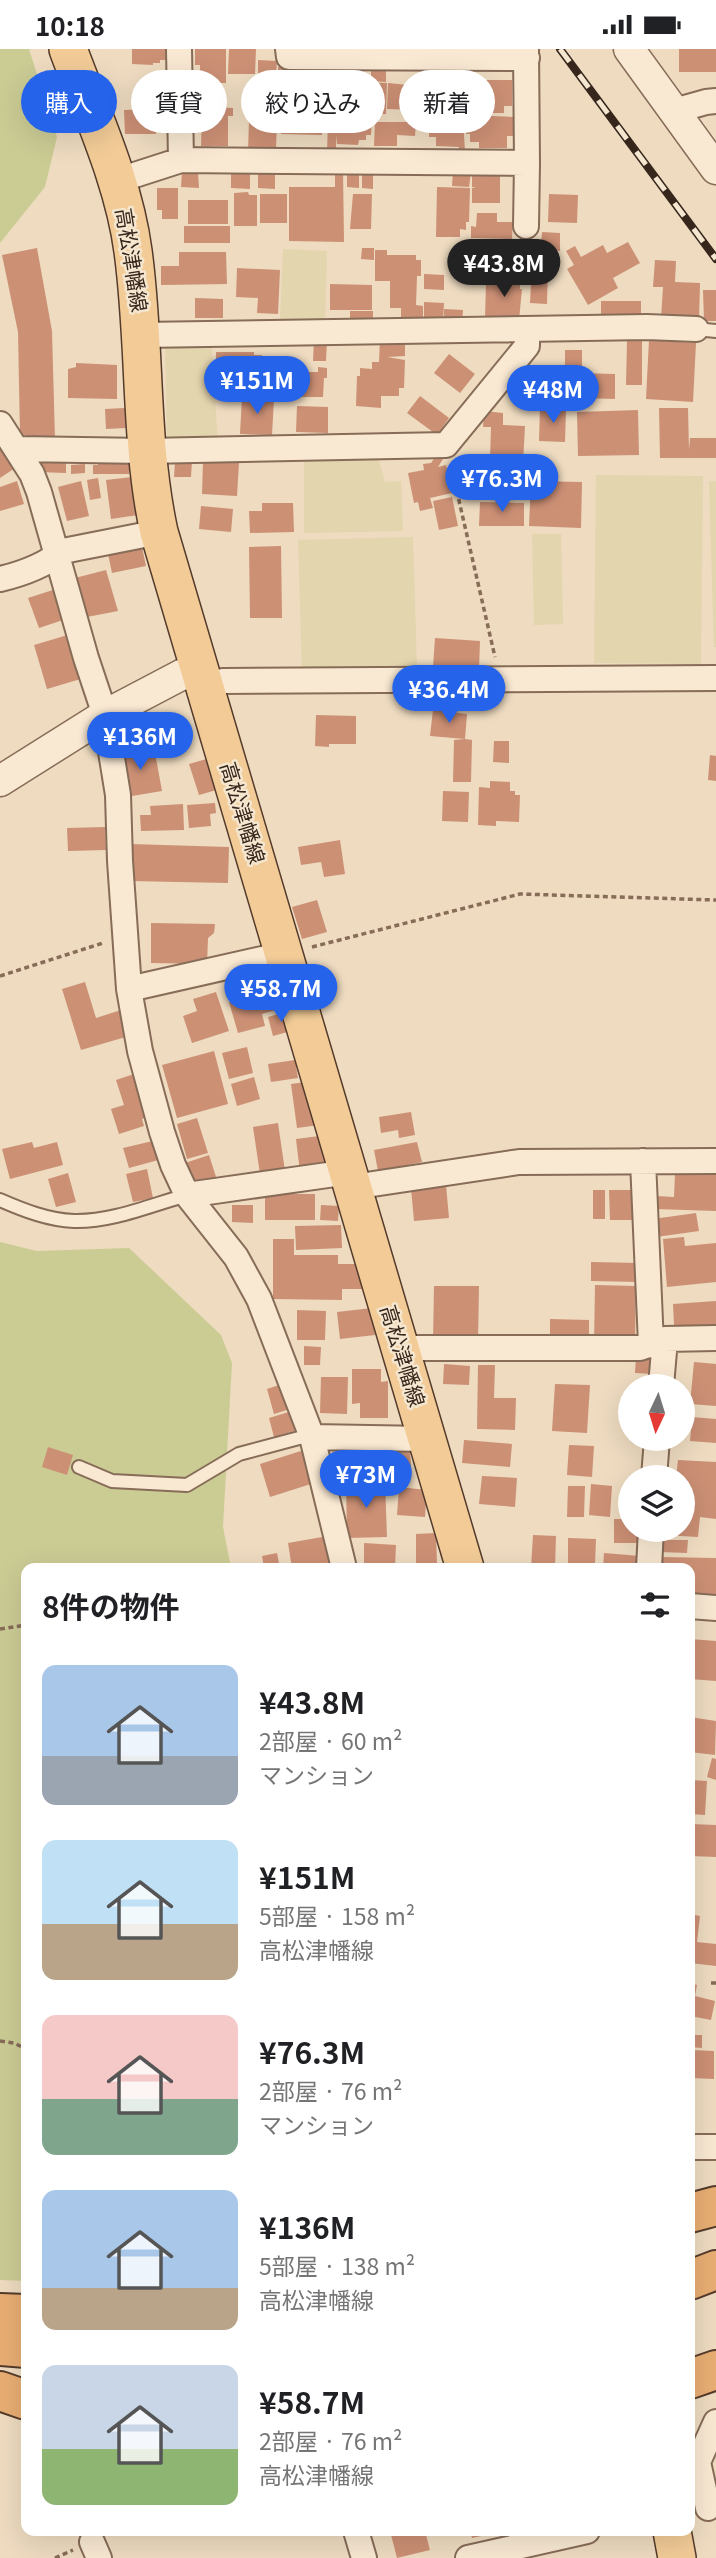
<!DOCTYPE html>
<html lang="ja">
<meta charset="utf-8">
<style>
:root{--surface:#fff;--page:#f6f6f6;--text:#202124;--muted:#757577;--accent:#2563eb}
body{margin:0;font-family:Georgia,"Noto Sans JP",serif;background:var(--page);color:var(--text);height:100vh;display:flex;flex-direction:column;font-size:26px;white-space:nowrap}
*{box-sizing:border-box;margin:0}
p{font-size:23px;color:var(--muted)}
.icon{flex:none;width:38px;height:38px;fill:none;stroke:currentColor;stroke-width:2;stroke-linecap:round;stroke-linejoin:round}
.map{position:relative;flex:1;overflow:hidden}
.sheet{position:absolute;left:21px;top:1514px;width:674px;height:973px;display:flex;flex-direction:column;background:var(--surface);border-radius:14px;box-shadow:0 7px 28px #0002}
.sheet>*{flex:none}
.top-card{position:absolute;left:21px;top:21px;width:676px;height:63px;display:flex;gap:14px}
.needle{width:46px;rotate:184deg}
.tools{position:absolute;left:618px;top:1325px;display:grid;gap:14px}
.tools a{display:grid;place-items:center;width:77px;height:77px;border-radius:50%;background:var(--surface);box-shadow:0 7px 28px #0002;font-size:35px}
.price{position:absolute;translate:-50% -60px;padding:0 16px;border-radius:24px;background:var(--accent);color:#fff;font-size:23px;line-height:46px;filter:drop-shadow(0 2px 4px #0008)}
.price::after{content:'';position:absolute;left:50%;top:42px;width:21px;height:16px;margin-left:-10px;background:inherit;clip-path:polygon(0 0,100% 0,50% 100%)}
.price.active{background:#222;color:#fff}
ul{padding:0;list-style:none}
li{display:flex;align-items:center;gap:21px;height:175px;padding:0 21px}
li span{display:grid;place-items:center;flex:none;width:196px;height:140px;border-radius:14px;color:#555}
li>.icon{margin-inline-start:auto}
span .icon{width:84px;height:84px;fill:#fffc;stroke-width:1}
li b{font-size:30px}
h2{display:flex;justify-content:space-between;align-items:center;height:84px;padding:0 21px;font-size:30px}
.chip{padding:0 24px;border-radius:32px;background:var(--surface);box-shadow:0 7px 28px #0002;font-size:24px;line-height:63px}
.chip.active{background:var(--accent);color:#fff}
.status{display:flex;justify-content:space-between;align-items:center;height:49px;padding:0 35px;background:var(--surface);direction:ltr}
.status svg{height:19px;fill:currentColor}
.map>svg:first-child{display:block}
.farmland{fill:#e3d5ad}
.green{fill:#cbcc94}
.building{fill:#cc9075}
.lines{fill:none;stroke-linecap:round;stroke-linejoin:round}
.service-casing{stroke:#876c58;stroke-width:16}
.minor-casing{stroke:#876c58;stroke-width:28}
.tertiary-casing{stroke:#876c58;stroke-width:33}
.primary-casing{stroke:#543b2c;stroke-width:40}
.trunk-casing{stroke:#543b2c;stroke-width:42}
.path{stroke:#876c58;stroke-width:3.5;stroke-dasharray:5 3.5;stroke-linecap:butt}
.service{stroke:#f9e9d3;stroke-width:12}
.minor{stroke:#f9e9d3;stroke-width:24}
.tertiary{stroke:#f9e9d3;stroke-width:30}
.primary{stroke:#f2cb97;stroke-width:37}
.trunk{stroke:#e8ae73;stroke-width:38}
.rail-casing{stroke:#36261c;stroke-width:8}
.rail{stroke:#f5e6cf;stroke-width:5;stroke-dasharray:16;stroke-linecap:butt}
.labels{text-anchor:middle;stroke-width:5;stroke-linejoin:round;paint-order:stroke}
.street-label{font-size:21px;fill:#36261c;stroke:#f5e6cf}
</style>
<div class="status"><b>10:18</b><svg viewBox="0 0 49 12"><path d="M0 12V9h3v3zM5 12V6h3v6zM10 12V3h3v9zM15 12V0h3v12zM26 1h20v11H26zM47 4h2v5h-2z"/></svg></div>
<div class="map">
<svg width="716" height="2509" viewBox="0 0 716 2509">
<rect width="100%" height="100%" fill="#eedbc0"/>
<path class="farmland" d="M283 200 327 202 325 273 280 271Z
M211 291 218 392 167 390 165 295Z
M377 405 385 433 401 432 403 482 304 484V406Z
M596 426 703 427 701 615 594 614Z
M716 432V598H714L709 433Z
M532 485H561L563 575 534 576Z
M413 488 417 620 302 623 298 491Z"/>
<path class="green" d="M0 0H29L57 88 45 138 0 194Z
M0 1193 37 1202 129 1199 221 1286 232 1314 223 1478 231 1519H26V2232L0 2231Z"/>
<path class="building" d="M132 0H166V11H160V14H153V16L132 15Z
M195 0H226V34H207V38H190V22L200 23V16H195Z
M229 0H256L255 25H228Z
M679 0H716V23H679Z
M258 11 277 12 276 27 258 26Z
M278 18H305L304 29 322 28V57L278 58Z
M326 18H342V33L358 35V40H355V68L330 66V56H332V52H326Z
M371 18H386V33L371 32Z
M453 24 482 27 481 31H512V57H504V64H482L481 44V65L452 64Z
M434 31H449L448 60 420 59 421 32Z
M259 32H275V64L247 63V35L259 36Z
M365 33 387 34 386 65H368V54H364V47H360V37H365Z
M388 34 418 37 417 61 387 60Z
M190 48 215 49 214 58 233 59V67H228V97H201L202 67 208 66 190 67Z
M155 60 156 85H125L124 61Z
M281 60 323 61 322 86 281 85Z
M467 66 515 68 514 87H507V99H479V93H470V85H466Z
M265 69H275L277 73 276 100 248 103 249 71 265 72Z
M362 69H372L371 86H366V91H359L358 96 337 95 336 86V103H327L328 70 362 71Z
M437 69H454L453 72H463L465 101H458L459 98 436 97V88H429V72L437 73Z
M375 73H416L415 87 397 86V97H374Z
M231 121H250V140L231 139Z
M258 121 275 122V140L258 139Z
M335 121 343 122 344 193 289 192V138H335Z
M347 121 359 122V139L347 138Z
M362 121H373V140L362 139Z
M453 121 471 123 469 138 452 137Z
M182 122 198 123 199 139 181 138Z
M472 127H500V154H472V139L476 138H472Z
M437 138 470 139 469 173H466V181L460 180V188H436Z
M157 139H178V170H162V161H157Z
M248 143 249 146H257V177H234V144Z
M260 145H287V174H260Z
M353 145H372L371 180H350Z
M549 145 578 146 577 174 548 173Z
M188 151H228V175H188Z
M477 164H497V173H513L512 190 471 189V177L476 178Z
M184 177H230V194H184Z
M542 183 560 184V202L541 201Z
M628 193 640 214 613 229 618 239 588 256 567 220 574 216 566 202 575 197 581 208 603 196 607 204Z
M37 199 52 282 55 391 26 392V386H20L18 283 2 206Z
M362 199H374V211L361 210Z
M375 201H387V206H416V211H421V227H417L416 256 423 257V275L401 274V259H390V232H375Z
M505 201H516L515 208H522V226L496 225 497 209H505Z
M179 203H226L227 235 161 236V217H179Z
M531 206 546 207 545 215 531 214Z
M655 211 676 212 675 233 700 234 699 271 661 269 663 238H653Z
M532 216H548L547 255 530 254Z
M237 219 280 221 278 265 257 264 258 249 236 248Z
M424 225 444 226V241L424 240Z
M500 227H520V240H522L519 271 485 270 486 234 500 235Z
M330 235 372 236V261H330Z
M703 241H716V272H704Z
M195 249 223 250V269H195Z
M601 252H641V268L601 269Z
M424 253 444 254 443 272 424 271Z
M444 260 463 261 462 275 444 274Z
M350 262H373V276H350Z
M380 289 405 290V307L387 308 405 311 404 339H399V347H381V359L356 357 357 327H360V319L372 320V313H379Z
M314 291H327L326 312H313Z
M627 291H642V336H626Z
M649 291 696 294 693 353 646 350Z
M565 301H582V321H565Z
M216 303H254V306H262V309H266L267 322H278V346H240V344H235V335H216Z
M449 305 475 325 460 344 434 324Z
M76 314 117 316V350L68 349V320L76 318Z
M318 318 327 319V329H324L323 348H285V323H318Z
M579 324 615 325V350L578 349Z
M420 347 449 369 437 386 407 364Z
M242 348 274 350 272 386 240 385Z
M297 357 328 358V384L296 383Z
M125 359 126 379 106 380 105 360Z
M540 359 566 360 565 393 539 392Z
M659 359H688L689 401 690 389H716V409H660Z
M638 361 639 406 578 407 577 363Z
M484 362 503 364V376L525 377 523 414 490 412 491 378H483Z
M0 394 15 419 0 429Z
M66 404V424L38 423V405Z
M98 405H130L129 425H93V416H98Z
M436 407 443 410 438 418 446 416 452 444 430 449 433 459 420 462 418 453 414 454 408 424 424 421 423 415 431 414Z
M175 412H192L191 428H174Z
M203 412 239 414 237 447 202 445Z
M85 415V424L71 425V416Z
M132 428 138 466 111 470 106 431Z
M98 429 101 449 90 451 87 431Z
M17 432 24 455 0 462V438Z
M81 432 89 467 67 472 58 438Z
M531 432 582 433 581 479 529 477Z
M452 448 458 477 439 481 433 452Z
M480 453 524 454V477H479Z
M262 454H293L294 483 250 484 249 462H262Z
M201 457 233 460 231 483 199 480Z
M281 497 282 569H250L249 498Z
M142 498 146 517 112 524 108 505Z
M106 521 118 562 87 568 75 529Z
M56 540 66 570 39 579 28 549Z
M71 585 84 629 47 640 34 596Z
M435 589 480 592 479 621 433 618Z
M455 645 476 646 475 659 454 658Z
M433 661 467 665 465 690 430 687Z
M316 666 356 667V695H329V698L315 697Z
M465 690 472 691 471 733H453L454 691Z
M494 692H509V714L493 713Z
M154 698 162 742 126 748 118 705Z
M710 706 716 707V732L708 731Z
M210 709 220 740 199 746 189 715Z
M490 732 510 733V742H515V746H520L519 773 496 772V777L478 776 479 738 490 739Z
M443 742 469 743 468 773 442 772Z
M215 754 216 764 210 765 211 777 189 779 187 756Z
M183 755 184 781 141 782 140 766H151L150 757Z
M105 778 106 801 68 802 67 779Z
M340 791 345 825 324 828 321 813 301 816 298 798Z
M130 795 229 798 228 834 129 832Z
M317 851 327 883 302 890 292 858Z
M151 874 215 875 214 884 208 889 207 915 151 914Z
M85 933 96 969 121 961 129 987 81 1001 62 940Z
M281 939 286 958 262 965 265 977 238 984 229 953Z
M216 943 229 982 192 994 183 967 197 962 193 950Z
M289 962 295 981 273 987 268 968Z
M247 998 253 1024 229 1030 222 1004Z
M214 1002 228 1055 177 1069 162 1016Z
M295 1011 298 1029 271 1033 268 1015Z
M137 1024 151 1067 142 1070 144 1077 119 1085 111 1060 124 1056 116 1031Z
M254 1028 260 1050 237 1057 231 1035Z
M313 1032 319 1076 297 1079 291 1035Z
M411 1063 415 1086 399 1089 398 1081 381 1084 379 1068Z
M197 1069 208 1104 187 1110 177 1075Z
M278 1074 285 1122 260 1125 253 1078Z
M327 1086 332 1118 300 1123 296 1090Z
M157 1091 162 1110 129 1119 123 1099Z
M32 1093 34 1099 57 1093 63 1116 10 1130 2 1100Z
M417 1093 422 1113 378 1122 374 1101Z
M209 1106 217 1131 190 1139 182 1115Z
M147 1120 153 1149 133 1153 126 1125Z
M68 1124 76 1153 56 1158 48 1130Z
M675 1124 716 1125V1162L655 1160 656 1147 674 1148Z
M446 1136 449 1169 414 1172 411 1139Z
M593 1141H605V1170H593Z
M609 1141H636V1171H610Z
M265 1145H315V1171H265Z
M232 1156H253V1174L232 1173Z
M321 1156 339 1157 338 1172 320 1171Z
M696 1164 699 1182 656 1188 653 1170Z
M341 1176 342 1199 296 1201 295 1177Z
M684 1188 685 1197 716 1194V1233L667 1238 663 1190Z
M273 1190H294V1206H338V1215H366L365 1240H342V1251L273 1250Z
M591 1213 639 1214V1233L591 1232Z
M595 1236 636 1237 635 1294H594Z
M434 1237H479L478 1293 433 1292Z
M716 1252V1283L660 1287 659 1277 674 1276 673 1255Z
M372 1259 375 1286 340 1290 337 1263Z
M297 1261 326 1262 325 1291H297Z
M550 1270 589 1271V1293L550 1292Z
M304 1297 321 1298 320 1316H304Z
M636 1306H653L652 1325 635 1324Z
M694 1313 716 1315V1357L690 1355Z
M444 1315 470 1317 469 1336 443 1335Z
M478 1316H495L494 1349H516L515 1381 477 1380Z
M352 1320H381V1333L388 1332V1369H360V1354L352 1355Z
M321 1328H348L347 1365 320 1364Z
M282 1335 290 1360 274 1365 267 1340Z
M555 1335 590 1336 587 1384 552 1382Z
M292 1362 297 1381 274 1388 269 1369Z
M692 1368 716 1370V1394L690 1392Z
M464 1391 512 1395 510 1418 462 1414Z
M373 1396 374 1415 350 1416 349 1397Z
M569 1396 594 1397 592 1428 567 1426Z
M48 1398 73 1406 67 1426 42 1418Z
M410 1400 411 1418 391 1419 390 1401Z
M304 1401 314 1434 270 1448 260 1415Z
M678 1411 716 1413V1470L700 1468 698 1488 663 1486 664 1480H682V1428H676Z
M482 1427 517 1429 515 1458 479 1455Z
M346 1433H385L387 1488 347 1489Z
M591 1435 612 1437 610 1468 589 1466Z
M568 1437H585L584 1468H567Z
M399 1438 427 1441 425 1468 397 1466Z
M614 1470H630V1480H645V1494H614Z
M436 1484 437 1515 416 1516V1485Z
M533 1486 556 1487 555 1519H531Z
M328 1487 333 1519H292L288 1494Z
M568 1489 596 1490 595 1515 568 1514Z
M661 1491H688L687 1504 660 1503Z
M364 1494 396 1496 395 1519H352V1514H364Z
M277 1504 280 1519H264L262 1507Z
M604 1504 640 1507 639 1519H603Z
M660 1508 716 1509V1550L690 1548V1519H659Z
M690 1590 716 1592V1632L690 1630Z
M690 1668 716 1672 715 1706 690 1703Z
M712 1709 716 1710V1731L707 1728Z
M690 1731 707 1732 705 1766 690 1765Z
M690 1775 716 1776V1808L690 1807Z
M690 1865 700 1867 697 1893 716 1895V1917L690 1914Z
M690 1934 697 1936 695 1947 715 1952 711 1971 690 1967Z
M690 1986H702V1999L690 1998Z
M692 2001 714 2002V2030L691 2029Z
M390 2482H425L430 2501 397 2509Z
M470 2482H500V2483L472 2489Z"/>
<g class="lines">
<g class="service-casing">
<path id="service" d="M696 280 716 282
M0 1151C23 1161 48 1171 74 1172 112 1173 151 1156 187 1146
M79 1418 112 1432 187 1436 239 1405 299 1389 312 1388"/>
</g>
<g class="minor-casing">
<path id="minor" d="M179 0 181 111
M288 0 289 8 527 9
M674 62 706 53 716 52
M116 132 181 111 527 114 526 0
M526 177 527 114
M142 286 647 278 696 280
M0 375 32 425 39 443 86 609 105 666 118 746 120 812 129 940 140 1002 162 1083 173 1116 187 1146 236 1208 259 1250 312 1388 344 1519
M18 400 146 402 446 396 527 297V281
M0 530C22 525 45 516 63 502L159 483
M204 636 223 632 716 629
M129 940 284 905
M643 1112 651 1295 664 1302 661 1337
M353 1138 519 1113 716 1112
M187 1146 349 1123
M400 1299H640L665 1290 716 1289
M312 1388 427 1390
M654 1428 657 1390
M649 1519 651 1480
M690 1557 716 1559
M690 2098H716
M708 2459 698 2413 716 2373
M356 2482 364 2509
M92 2493 99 2509
M468 2509 587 2482"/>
</g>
<g class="tertiary-casing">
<path id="tertiary" d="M629 0 716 120
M0 732 105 666 181 626 200 622"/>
</g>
<g class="primary-casing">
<path id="primary" d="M68 0C92 65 124 133 133 202 146 296 139 391 159 483L465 1519
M672 2482 677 2509"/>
</g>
<g class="trunk-casing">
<path id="trunk" d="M690 2164 716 2157
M690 2231 716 2221
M0 2264 26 2265
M0 2297 26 2299
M690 2330 716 2321
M0 2342 26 2351"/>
</g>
<path class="path" d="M451 417 495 608
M312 898 520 845 716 851
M0 927 103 894
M0 1580 26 1576
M711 1934H716
M0 1992 14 1994 26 2000
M55 2509 73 2501"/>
<use href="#service" class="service"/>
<use href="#minor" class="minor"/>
<use href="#tertiary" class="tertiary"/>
<use href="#primary" class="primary"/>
<use href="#trunk" class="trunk"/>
<g class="rail-casing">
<path id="rail" d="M560 0 716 210"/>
</g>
<use href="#rail" class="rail"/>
</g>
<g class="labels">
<g class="street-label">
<text transform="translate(131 211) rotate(81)" y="7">高松津幡線</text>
<text transform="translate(242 764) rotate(73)" y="7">高松津幡線</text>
<text transform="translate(402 1307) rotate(73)" y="7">高松津幡線</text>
</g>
</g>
</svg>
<div class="tools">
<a><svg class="needle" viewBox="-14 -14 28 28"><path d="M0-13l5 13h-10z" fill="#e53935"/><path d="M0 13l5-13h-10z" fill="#757577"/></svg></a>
<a><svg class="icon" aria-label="layers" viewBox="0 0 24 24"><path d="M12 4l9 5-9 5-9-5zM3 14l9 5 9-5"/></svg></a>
</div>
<b class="price active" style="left:504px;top:250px">¥43.8M</b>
<b class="price" style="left:257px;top:367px">¥151M</b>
<b class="price" style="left:553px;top:376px">¥48M</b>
<b class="price" style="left:502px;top:465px">¥76.3M</b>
<b class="price" style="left:449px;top:676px">¥36.4M</b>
<b class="price" style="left:140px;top:723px">¥136M</b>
<b class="price" style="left:281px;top:975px">¥58.7M</b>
<b class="price" style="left:366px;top:1461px">¥73M</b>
<div class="top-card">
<a class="chip active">購入</a>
<a class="chip">賃貸</a>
<a class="chip">絞り込み</a>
<a class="chip">新着</a>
</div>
<section class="sheet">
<h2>8件の物件<svg class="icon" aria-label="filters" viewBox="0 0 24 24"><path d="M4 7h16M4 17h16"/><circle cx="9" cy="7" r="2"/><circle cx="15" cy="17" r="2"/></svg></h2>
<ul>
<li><span style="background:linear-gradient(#a9c7e8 65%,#9aa5b1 0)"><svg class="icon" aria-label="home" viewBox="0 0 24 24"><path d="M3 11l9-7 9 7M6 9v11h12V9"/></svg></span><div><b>¥43.8M</b><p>2部屋 · 60 m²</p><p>マンション</p></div></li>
<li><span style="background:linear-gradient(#bfe0f5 60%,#b9a48a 0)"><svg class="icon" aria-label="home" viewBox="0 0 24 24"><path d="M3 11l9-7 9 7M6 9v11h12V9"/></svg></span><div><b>¥151M</b><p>5部屋 · 158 m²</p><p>高松津幡線</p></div></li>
<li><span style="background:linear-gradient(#f6c9c9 60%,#7fa58c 0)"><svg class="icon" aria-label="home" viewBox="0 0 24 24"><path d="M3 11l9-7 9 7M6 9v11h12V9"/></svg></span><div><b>¥76.3M</b><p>2部屋 · 76 m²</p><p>マンション</p></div></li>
<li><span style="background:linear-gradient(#a9c7e8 70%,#b9a48a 0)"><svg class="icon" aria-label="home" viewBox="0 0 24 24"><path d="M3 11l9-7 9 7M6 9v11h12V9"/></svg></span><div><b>¥136M</b><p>5部屋 · 138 m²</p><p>高松津幡線</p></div></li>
<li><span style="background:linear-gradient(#c9d6e8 60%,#8fb573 0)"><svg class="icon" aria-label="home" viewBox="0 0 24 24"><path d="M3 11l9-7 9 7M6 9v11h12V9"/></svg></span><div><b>¥58.7M</b><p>2部屋 · 76 m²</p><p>高松津幡線</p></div></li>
</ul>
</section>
</div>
